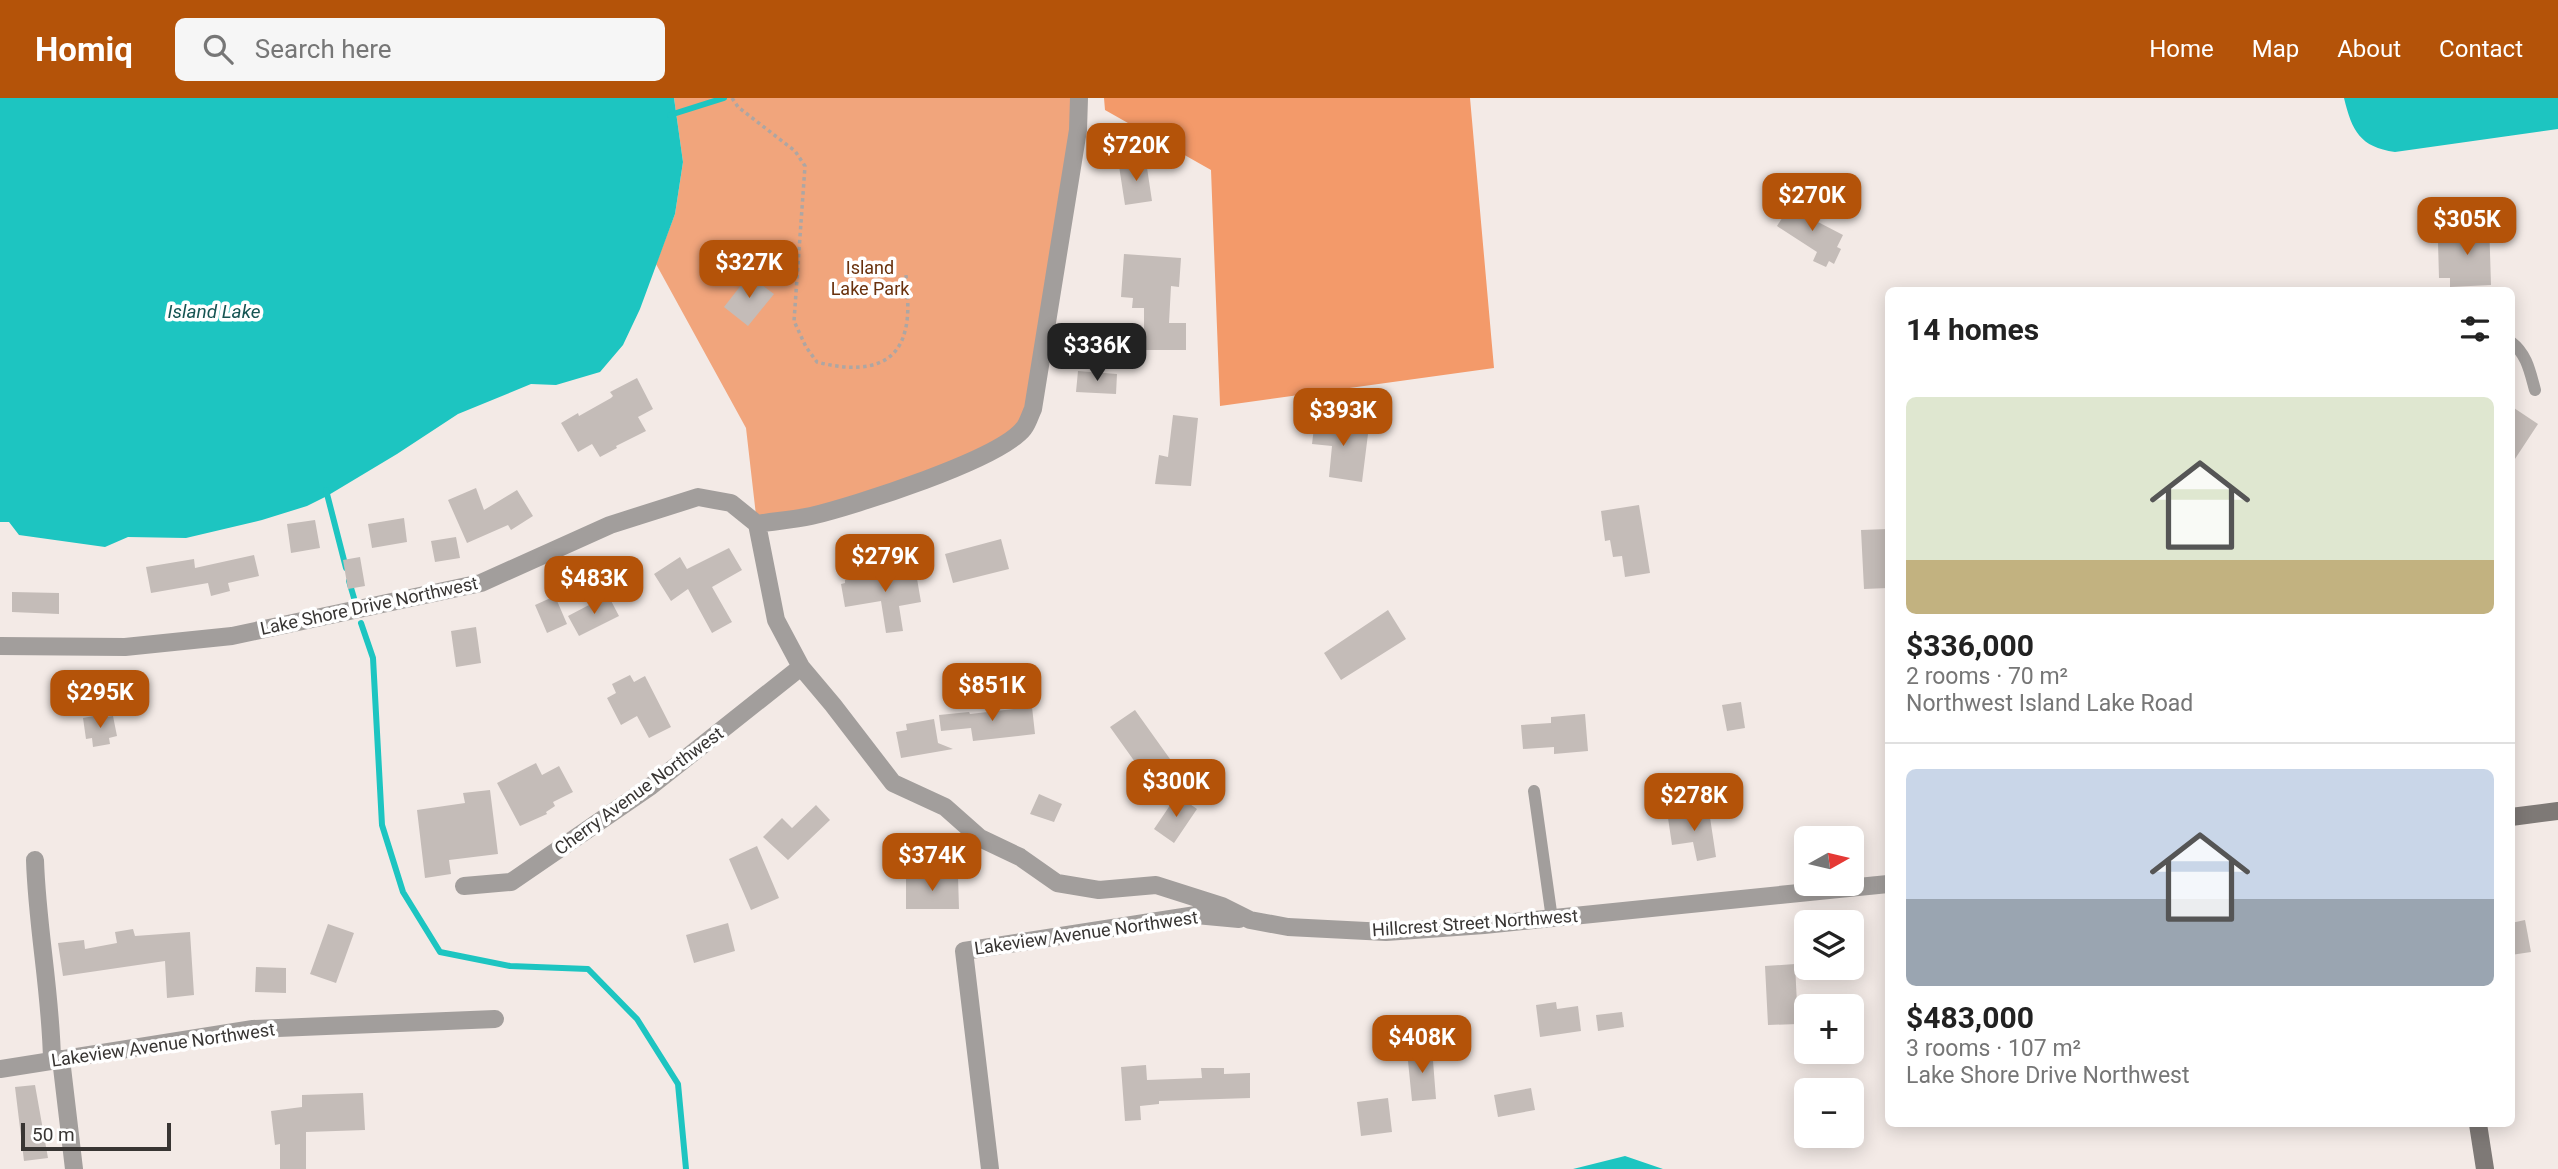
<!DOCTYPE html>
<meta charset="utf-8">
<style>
:root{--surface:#fff;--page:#f6f6f6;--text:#222;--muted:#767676;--line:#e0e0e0;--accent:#b45309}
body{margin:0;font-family:Roboto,sans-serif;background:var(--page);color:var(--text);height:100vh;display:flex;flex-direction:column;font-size:26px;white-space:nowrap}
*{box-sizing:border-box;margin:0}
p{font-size:23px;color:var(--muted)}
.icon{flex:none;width:38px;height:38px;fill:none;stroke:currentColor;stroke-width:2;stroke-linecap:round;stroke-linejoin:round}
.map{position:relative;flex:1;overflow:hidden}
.sheet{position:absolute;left:1885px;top:189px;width:630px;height:840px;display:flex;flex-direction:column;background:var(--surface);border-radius:10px;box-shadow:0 4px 18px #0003}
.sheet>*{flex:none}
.needle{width:46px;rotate:82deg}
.fabs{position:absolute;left:1794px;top:728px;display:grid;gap:14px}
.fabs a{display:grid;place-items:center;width:70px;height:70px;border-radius:10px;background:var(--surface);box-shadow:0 4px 18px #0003;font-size:35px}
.scale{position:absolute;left:21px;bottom:18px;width:150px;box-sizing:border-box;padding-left:7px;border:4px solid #383533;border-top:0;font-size:19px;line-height:24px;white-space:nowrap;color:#383533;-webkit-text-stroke:5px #fff;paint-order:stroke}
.price{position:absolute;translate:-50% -60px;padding:0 16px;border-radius:14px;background:var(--accent);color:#fff;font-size:23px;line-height:46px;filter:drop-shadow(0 2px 4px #0008)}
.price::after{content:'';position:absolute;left:50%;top:42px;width:21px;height:16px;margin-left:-10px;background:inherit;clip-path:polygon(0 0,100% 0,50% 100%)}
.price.selected{background:#222;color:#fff}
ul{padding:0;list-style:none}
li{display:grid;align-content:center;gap:14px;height:371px;padding:0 21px}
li+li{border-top:2px solid var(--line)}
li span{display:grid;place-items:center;height:217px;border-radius:10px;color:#555}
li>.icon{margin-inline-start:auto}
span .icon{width:126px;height:126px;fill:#fffc;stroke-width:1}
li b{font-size:30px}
h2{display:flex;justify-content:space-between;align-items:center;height:84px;padding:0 21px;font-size:30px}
header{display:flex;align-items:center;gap:42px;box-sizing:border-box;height:98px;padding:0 35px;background:var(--accent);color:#fff}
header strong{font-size:33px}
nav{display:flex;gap:38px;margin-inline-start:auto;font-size:24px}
.search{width:490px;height:63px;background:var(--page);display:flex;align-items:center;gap:18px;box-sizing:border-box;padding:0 24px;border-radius:10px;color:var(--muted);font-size:26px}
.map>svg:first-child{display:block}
.green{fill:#f1a57c}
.forest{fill:#f39a6a}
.water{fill:#1dc5c1}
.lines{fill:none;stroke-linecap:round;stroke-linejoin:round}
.stream{stroke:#1dc5c1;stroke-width:6}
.building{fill:#c4bcb8}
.path{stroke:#ada6a3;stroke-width:3.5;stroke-dasharray:3.5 3.5;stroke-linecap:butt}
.lane{stroke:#a29e9c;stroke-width:12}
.street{stroke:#a29e9c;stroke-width:18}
.secondary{stroke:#7e7976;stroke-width:18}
.labels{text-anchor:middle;stroke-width:7;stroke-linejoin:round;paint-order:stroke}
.park-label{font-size:18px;fill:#69310d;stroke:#fff}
.street-label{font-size:18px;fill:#383533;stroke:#fff}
.water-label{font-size:19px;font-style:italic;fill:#165553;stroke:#fff}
</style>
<header>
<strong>Homiq</strong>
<div class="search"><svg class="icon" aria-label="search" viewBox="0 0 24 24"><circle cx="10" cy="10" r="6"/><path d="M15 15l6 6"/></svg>Search here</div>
<nav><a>Home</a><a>Map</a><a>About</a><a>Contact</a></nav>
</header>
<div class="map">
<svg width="2558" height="1071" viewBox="0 0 2558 1071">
<rect width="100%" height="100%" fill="#f3eae6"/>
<path class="green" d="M674 0H1079L1024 330 966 365 757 426 746 330 656 166 675 116 683 64Z"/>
<path class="forest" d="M1104 0H1470L1494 270 1220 308 1211 72 1105 12Z"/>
<path class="water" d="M0 0H674L683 64 675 116 640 211 623 247 600 274 556 287 531 286 458 316 397 356 327 398 307 408 262 422 186 440 128 439 105 449 19 437 9 424H0Z
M2344 0H2558V31L2395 54C2360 49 2352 33 2344 0Z
M1625 1058 1663 1071H1573Z"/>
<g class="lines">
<path class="stream" d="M670 17 724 0
M326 392 346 470
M349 483 354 500
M361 525 373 560 382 727 403 794 440 854 510 868 588 871 637 921 678 986 686 1071"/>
</g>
<path class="building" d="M1146 63 1152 103 1125 107 1119 68Z
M1793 103 1820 120 1818 124 1843 137 1837 149 1841 151 1834 166 1829 163 1826 169 1813 163 1817 154 1777 128Z
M2489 123 2491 187 2450 189V180H2439L2438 144 2466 143 2465 124Z
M1124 156 1181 160 1179 189 1171 188 1169 225H1186V252H1144V210H1132L1133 200 1121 199Z
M749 177 774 196 748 228 724 209Z
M1078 273 1117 276 1116 296 1076 294Z
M637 280 653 311 638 319 646 333 616 348 617 350 600 359 592 346 578 354 561 325 578 315 579 318 611 300 613 298 610 294Z
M2511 308 2538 326 2511 367Z
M1173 317 1198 320 1191 388 1155 386 1159 357 1168 359Z
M1315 321 1369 328 1362 384 1329 379 1332 348 1312 346Z
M476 390 484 412 517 392 533 418 511 432 508 427 467 445 448 402Z
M1639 407 1650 475 1625 479 1622 458 1613 459 1610 442 1605 443 1601 413Z
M404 420 407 444 372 450 368 426Z
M315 422 320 450 291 455 287 426Z
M1888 431V490L1864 491 1861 432Z
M456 439 460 460 435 464 431 443Z
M1001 441 1009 471 953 485 945 456Z
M729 450 742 472 712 489 732 524 712 535 688 491 671 503 654 476 680 459 687 471Z
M254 457 259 478 228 485 230 493 211 498 208 485 151 495 146 469 194 461 195 470Z
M360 459 365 488 348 491 343 462Z
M915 469 921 504 899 508 903 533 886 535 881 503 845 509 841 486 845 485V482Z
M12 494 59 495V516L12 514Z
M608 497 619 518 579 538 568 518Z
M555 498 567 526 547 535 535 507Z
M1388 512 1406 541 1341 582 1324 555Z
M476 529 481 565 456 569 451 533Z
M630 577 634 584 645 578 671 629 649 640 637 618 621 627 607 600 616 595 612 586Z
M1741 604 1745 630 1727 633 1722 607Z
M1032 609 1035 636 973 643 971 630 941 633 939 617 969 614 970 616Z
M1135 612 1170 661 1145 678 1110 629Z
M1585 616 1588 653 1554 656V649L1523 651 1521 627 1551 625V619Z
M99 617V620L113 618 117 638 109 640 110 646 93 649 92 640 86 641 83 620Z
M934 621 938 645 953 651 901 660 896 634 907 632 906 626Z
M536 665 542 677 559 668 573 694 553 704 555 708 546 714 547 716 520 728 497 685Z
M490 692 498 756 449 762 451 776 425 780 417 712 465 705 463 695Z
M1039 696 1062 706 1054 724 1030 716Z
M1177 697 1197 711 1174 745 1154 731Z
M816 707 830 722 788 762 763 739 782 720 792 730Z
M1709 713 1716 759 1697 763 1693 744 1672 747 1668 720Z
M757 748 779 800 751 812 729 761Z
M958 778 959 811H906V779Z
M2525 822 2531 854 2511 857V825Z
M728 825 735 853 694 865 686 837Z
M328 826 354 835 336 885 310 876Z
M133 831 135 838 190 834 194 897 167 900 165 863 63 878 58 845 84 842 85 851 117 845 115 834Z
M1795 866 1798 926 1768 927 1765 868Z
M256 869 286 870V895L255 894Z
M1556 904 1557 911 1578 908 1581 933 1540 939 1536 907Z
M1622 914 1624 929 1598 933 1596 917Z
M1432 950 1436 1001 1412 1003 1407 953Z
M1146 967 1147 982 1202 980 1201 970H1224V976L1250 975V1000L1159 1003V1006L1140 1008 1141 1022 1125 1023 1121 969Z
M35 987 48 1060 24 1063 15 989Z
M1531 990 1535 1012 1498 1019 1494 997Z
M363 995 365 1032 306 1034V1071H280V1046L275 1047 271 1013 302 1009V997Z
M1388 1000 1392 1034 1361 1038 1357 1004Z"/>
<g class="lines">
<path class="path" d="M732 0 738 9 795 53 805 68 794 223 806 249 817 264C851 273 895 275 905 233 910 215 907 195 906 177"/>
<path class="lane" d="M2511 244C2527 256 2530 274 2535 292
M1534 693 1552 821"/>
<path class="street" d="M757 426 776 522 801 569 833 607 893 685 945 709 980 740 1020 759 1057 785 1099 792 1156 787 1222 808 1250 822 1288 829 1386 834 1484 827 1888 786
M757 426C775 423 793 422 811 418 853 408 1000 362 1024 330 1028 325 1030 317 1033 311L1078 32 1079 0
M0 548 125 549 232 538 481 485 610 427 698 399 731 405 757 426
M35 762C37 829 51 895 52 963
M464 788 511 784 651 688 801 569
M61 961 74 1071
M0 971 253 931 495 921
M990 1071 964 853 1196 817 1239 821"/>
<path class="secondary" d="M2511 719 2558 713
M2478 1026 2485 1071"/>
</g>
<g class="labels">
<g class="park-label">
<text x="870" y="176">Island<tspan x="870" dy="21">Lake Park</tspan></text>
</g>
<g class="street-label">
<text transform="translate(369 508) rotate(-12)" y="6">Lake Shore Drive Northwest</text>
<text transform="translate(639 693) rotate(-36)" y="6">Cherry Avenue Northwest</text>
<text transform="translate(1475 825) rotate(-4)" y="6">Hillcrest Street Northwest</text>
<text transform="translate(1086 835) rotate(-8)" y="6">Lakeview Avenue Northwest</text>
<text transform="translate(163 947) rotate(-8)" y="6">Lakeview Avenue Northwest</text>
</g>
<g class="water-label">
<text x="214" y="220">Island Lake</text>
</g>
</g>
</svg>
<div class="fabs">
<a><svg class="needle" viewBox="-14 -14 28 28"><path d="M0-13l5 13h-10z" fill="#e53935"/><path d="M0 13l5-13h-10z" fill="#767676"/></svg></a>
<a><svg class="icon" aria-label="layers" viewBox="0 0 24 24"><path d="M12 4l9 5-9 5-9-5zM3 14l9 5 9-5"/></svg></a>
<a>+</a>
<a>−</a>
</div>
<div class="scale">50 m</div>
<b class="price" style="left:1136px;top:85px">$720K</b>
<b class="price" style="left:1812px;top:135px">$270K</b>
<b class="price" style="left:2467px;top:159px">$305K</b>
<b class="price" style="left:749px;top:202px">$327K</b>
<b class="price selected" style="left:1097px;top:285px">$336K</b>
<b class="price" style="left:1343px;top:350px">$393K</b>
<b class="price" style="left:885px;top:496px">$279K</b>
<b class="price" style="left:594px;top:518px">$483K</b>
<b class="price" style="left:992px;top:625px">$851K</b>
<b class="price" style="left:100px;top:632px">$295K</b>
<b class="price" style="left:1176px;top:721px">$300K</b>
<b class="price" style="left:1694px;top:735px">$278K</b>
<b class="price" style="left:932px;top:795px">$374K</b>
<b class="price" style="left:1422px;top:977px">$408K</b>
<section class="sheet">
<h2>14 homes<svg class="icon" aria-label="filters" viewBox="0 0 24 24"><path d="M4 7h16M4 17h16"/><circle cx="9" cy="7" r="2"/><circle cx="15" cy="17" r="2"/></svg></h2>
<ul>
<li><span style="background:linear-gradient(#dfe7d0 75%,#c2b280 0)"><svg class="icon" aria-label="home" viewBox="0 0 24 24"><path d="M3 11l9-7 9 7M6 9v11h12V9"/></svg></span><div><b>$336,000</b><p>2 rooms · 70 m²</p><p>Northwest Island Lake Road</p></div></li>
<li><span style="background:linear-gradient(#c9d6e8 60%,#9aa5b1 0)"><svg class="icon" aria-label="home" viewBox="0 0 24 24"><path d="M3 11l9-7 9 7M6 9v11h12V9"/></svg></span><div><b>$483,000</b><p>3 rooms · 107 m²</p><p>Lake Shore Drive Northwest</p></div></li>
</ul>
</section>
</div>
